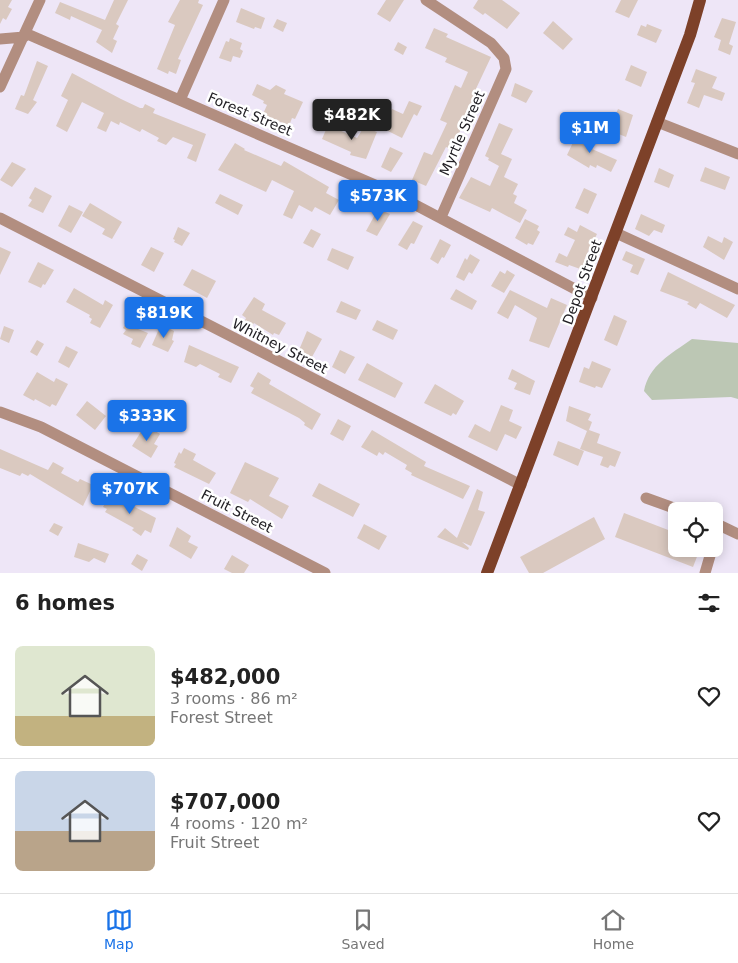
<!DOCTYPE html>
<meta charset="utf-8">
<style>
:root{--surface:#fff;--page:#f6f6f6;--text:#222;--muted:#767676;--line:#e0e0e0;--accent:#1a73e8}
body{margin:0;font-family:"DejaVu Sans",sans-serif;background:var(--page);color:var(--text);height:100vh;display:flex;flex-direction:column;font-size:19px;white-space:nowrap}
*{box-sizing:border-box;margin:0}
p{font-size:16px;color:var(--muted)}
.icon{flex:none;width:28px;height:28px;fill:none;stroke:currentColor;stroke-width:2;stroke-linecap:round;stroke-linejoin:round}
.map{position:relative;height:573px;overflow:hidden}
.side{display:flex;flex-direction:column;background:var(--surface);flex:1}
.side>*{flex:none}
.fabs{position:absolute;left:668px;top:502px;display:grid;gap:10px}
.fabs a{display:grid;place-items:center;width:55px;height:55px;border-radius:8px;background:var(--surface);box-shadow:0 2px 12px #0003;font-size:25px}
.price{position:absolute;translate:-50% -42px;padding:0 11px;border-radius:5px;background:var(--accent);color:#fff;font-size:16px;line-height:32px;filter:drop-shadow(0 1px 2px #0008)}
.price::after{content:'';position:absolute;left:50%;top:30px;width:15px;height:11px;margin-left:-8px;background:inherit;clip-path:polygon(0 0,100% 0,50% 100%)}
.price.on{background:#222;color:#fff}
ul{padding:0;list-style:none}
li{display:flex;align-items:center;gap:15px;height:125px;padding:0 15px}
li+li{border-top:1px solid var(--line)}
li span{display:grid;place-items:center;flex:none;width:140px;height:100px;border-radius:8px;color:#555}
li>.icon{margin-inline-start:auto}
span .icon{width:60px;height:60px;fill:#fffc;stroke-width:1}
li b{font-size:21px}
h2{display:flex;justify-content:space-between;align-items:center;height:60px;padding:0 15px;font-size:21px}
.tabs{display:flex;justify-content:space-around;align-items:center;height:70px;border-top:1px solid var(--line);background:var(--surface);font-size:14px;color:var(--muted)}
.tabs a{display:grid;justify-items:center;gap:2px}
.tabs .on{color:var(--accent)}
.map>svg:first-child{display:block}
.green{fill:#bcc7b4}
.building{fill:#dac9c0}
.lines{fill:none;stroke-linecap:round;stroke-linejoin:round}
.minor{stroke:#b28e80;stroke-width:11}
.major{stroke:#7d4129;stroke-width:12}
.labels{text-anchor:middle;stroke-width:5;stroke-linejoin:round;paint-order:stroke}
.street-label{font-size:14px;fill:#222025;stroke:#fff}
</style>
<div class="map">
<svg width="738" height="573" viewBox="0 0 738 573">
<rect width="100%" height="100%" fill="#eee6f7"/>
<path class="green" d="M692 339 738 343V399L731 397 652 400 644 391C649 365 671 354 692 339Z"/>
<path class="building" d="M0 0H12L8 7 12 9 6 20 3 18 0 24Z
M114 0H128L116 24 119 26 113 39 117 41 112 53 96 42 102 30 71 16 70 20 55 13 60 2 105 20Z
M180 0H199L198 3 203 5 178 59 181 60 176 74 169 71 168 74 157 69 175 25 168 22Z
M386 0H404L390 22 377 14Z
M478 0H502L520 13 507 29 485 13 483 15 473 8Z
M621 0H638L629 18 615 12Z
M241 8 265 18 261 29 255 27 254 29 236 22Z
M722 18 736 22 729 44 733 46 730 55 718 50 721 40 714 37Z
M277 19 287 23 283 32 273 27Z
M553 21 573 39 563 50 543 33Z
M647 24 662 30 656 43 637 35 641 25 646 27Z
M434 28 448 34 446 37 491 57 474 93 482 96 478 106 472 103 452 150 446 147 426 186 412 180 424 152 432 155 447 123 440 120 455 85 461 88 468 72 445 62 447 58 425 48Z
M230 38 242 43 240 49 243 51 240 58 233 56 231 62 219 58 226 41 229 42Z
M398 42 407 47 403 55 394 50Z
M37 61 48 66 33 100 37 102 28 114 15 109 21 95 24 96Z
M631 65 647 72 641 87 625 80Z
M696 69 717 77 712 88 725 93 722 101 704 95 699 108 687 103 695 83 691 82Z
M72 73 121 99 140 108H143L145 104 155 109 153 113 206 134 196 162 187 158 193 145 173 137 166 145 157 141 159 138 142 129 140 132 120 122 119 125 111 121 106 132 97 128 104 113 82 102 67 132 56 126 68 100 61 96Z
M515 83 533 91 526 103 511 96Z
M257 84 270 90 276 85 286 90 284 94 303 102 295 119 292 118 289 126 263 114 267 105 263 103 264 101 252 95Z
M409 101 422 106 417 116 414 114 402 138 382 128 392 109 403 114Z
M618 109 633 115 626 137 609 130Z
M499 123 513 129 501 154 512 159 504 177 518 184 513 194 517 196 514 203 527 210 520 223 492 208 490 212 459 198 471 177 490 186 499 166 488 160 489 158 485 156Z
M328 125 357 138 364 127 377 132 366 159 350 155 351 152 322 139Z
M577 134 595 141 592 149 617 160 611 172 597 165 596 168 590 165 589 168 567 155Z
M235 143 245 149 244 150 281 166 284 161 329 187 326 193 339 200 330 215 315 207 312 212 299 205 292 219 283 215 294 191 272 180 266 192 218 170Z
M390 147 403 153 391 172 381 167Z
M12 162 26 169 12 187 0 180Z
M705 167 730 177 725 190 700 181Z
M659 168 674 175 669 188 654 182Z
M35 187 52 196 43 213 28 206 32 200 29 198Z
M584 188 597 194 588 214 575 208Z
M220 194 243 205 238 215 215 203Z
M90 203 122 222 112 239 102 234 105 229 82 216Z
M69 205 83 212 71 233 58 226Z
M378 209 390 214 377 236 366 231Z
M641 214 665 225 662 233 654 230 649 236 635 229Z
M525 219 539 226 537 230 540 232 533 245 528 243 527 245 515 238Z
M413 221 423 226 414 244 411 243 407 250 398 245Z
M580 225 597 234 585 258 588 259 583 270 569 265 568 267 555 262 559 253 567 257 575 240 564 235 568 227 577 232Z
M178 227 190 233 182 246 174 242 175 240 173 239Z
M311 229 321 234 313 248 303 243Z
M708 236 722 243 724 237 733 242 724 260 703 247Z
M440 239 451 245 444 258 442 257 438 264 430 259Z
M0 247 11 252 0 275Z
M151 247 164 253 154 272 141 265Z
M332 248 354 257 348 270 327 260Z
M626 251 645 259 638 275 630 272 633 265 622 260Z
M470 254 480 260 472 274 469 272 464 281 456 277 465 258 467 260Z
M38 262 54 270 45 285 43 284 41 288 28 282Z
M192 269 216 281 207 298 183 285Z
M507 270 515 275 504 293 491 286 500 271 505 274Z
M668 272 735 305 727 318 700 303 696 309 687 304 689 302 660 291Z
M74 288 103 305 105 300 113 305 100 328 90 323 92 319 89 317 90 315 66 302Z
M456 289 477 301 472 310 450 299Z
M510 290 547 308 551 298 567 305 549 348 529 341 537 318 515 305 508 319 497 313Z
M254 297 265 304 262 310 286 323 279 335 274 333 273 335 254 323 252 326 244 322 246 318 242 315Z
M341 301 361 310 356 320 336 312Z
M133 311 144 317 138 329 148 333 140 348 131 344 133 339 123 334 126 330 123 328Z
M614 315 627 321 617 346 604 340Z
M377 320 398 330 393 340 372 330Z
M4 326 14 330 9 343 0 339Z
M164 326 174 331 172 340 174 341 168 352 152 345 159 329 162 331Z
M307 331 322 339 312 357 299 350Z
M37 340 44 344 37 356 30 352Z
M189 345 239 367 231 383 218 377 220 374 200 364 196 367 184 362Z
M66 346 78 352 69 368 58 362Z
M340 350 355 357 345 374 332 367Z
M592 361 611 369 602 388 596 386 595 388 579 382 584 367 589 369Z
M367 363 403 383 395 398 358 380Z
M512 369 535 381 530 395 514 389 517 383 508 379Z
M37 372 54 382 56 378 68 384 56 406 52 404 50 407 35 399 34 401 23 395Z
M258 372 271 380 269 384 321 414 312 430 304 425 305 423 299 418 251 393 254 388 250 386Z
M435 384 464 401 456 415 453 413 451 416 424 403Z
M87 401 106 416 95 430 76 415Z
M501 405 513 410 509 421 522 427 516 439 505 434 497 451 468 437 475 424 490 432Z
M569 406 591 414 588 420 592 422 589 430 600 434 597 443 621 452 615 467 610 465 608 468 600 465 603 457 580 449 587 431 566 421Z
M338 419 351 426 343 441 330 434Z
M147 426 160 434 154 444 158 446 151 458 132 446 144 427 146 428Z
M372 430 426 462 424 466 470 486 463 499 411 475 412 473 405 469 407 465 385 452 383 455 379 452 377 456 361 447Z
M558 441 584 451 578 466 553 455Z
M184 448 196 454 193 460 216 473 209 484 174 467 176 464 174 463 179 452 181 454Z
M0 449 48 470 53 462 64 468 61 473 78 482 80 479 93 485 83 506 30 474 28 476 22 473 20 476 0 468Z
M245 462 279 478 269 496 289 506 282 519 250 499 248 502 230 493Z
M319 483 360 504 353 517 312 496Z
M477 489 483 492 478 510 485 512 471 546 462 542 469 548 468 550 437 537 445 528 457 538Z
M110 494 156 518 151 533 145 530 141 536 132 530 134 528 105 512 107 509 103 507Z
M624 513 676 533V549H700L693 567 615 537Z
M594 517 605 539 543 573H529L520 557Z
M54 523 63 527 58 536 49 531Z
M364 524 387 536 379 550 357 538Z
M177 527 191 536 188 542 198 547 191 559 169 546Z
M78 543 109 554 105 563 94 558 89 562 74 557Z
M137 554 148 560 142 571 131 564Z
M232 555 249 565 244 573H232L224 569Z"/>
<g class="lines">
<path class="minor" d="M426 0 491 43 504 58 506 69 441 217
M25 33 389 191 592 298
M0 39 24 37
M0 87 40 0
M180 100 224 0
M657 122 738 154
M0 218 521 485
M616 233 738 289
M0 412 41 427 325 573
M646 498 682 511
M714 523 719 525 714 543
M719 525 738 534
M705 573 712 549"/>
<path class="major" d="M487 573 690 35 700 0"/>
</g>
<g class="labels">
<g class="street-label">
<text transform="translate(250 114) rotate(23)" y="5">Forest Street</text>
<text transform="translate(462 133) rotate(-66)" y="5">Myrtle Street</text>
<text transform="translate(582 282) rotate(-70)" y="5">Depot Street</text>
<text transform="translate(280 346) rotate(27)" y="5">Whitney Street</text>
<text transform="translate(237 511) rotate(27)" y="5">Fruit Street</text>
</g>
</g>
</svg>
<div class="fabs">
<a><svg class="icon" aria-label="locate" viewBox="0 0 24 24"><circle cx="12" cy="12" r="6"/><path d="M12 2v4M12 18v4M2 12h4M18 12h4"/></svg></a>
</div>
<b class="price on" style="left:352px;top:141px">$482K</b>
<b class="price" style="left:590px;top:154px">$1M</b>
<b class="price" style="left:378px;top:222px">$573K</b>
<b class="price" style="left:164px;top:339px">$819K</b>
<b class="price" style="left:147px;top:442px">$333K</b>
<b class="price" style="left:130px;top:515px">$707K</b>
</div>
<section class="side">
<h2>6 homes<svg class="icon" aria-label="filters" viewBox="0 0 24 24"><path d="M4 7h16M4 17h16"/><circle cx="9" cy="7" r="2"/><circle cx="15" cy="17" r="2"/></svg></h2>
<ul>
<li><span style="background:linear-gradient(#dfe7d0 70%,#c2b280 0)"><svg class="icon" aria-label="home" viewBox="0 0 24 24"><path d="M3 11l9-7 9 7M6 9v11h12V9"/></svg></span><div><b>$482,000</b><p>3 rooms · 86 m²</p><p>Forest Street</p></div><svg class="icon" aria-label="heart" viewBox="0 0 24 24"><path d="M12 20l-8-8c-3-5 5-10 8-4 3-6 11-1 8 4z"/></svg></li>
<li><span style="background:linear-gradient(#c9d6e8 60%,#b9a48a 0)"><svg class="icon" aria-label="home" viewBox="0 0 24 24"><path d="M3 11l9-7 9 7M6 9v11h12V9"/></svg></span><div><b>$707,000</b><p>4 rooms · 120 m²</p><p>Fruit Street</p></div><svg class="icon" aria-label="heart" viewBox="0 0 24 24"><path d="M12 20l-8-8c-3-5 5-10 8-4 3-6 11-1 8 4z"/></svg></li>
</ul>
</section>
<nav class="tabs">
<a class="on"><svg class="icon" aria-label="map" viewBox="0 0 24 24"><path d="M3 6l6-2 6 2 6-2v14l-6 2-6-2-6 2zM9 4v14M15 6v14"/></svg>Map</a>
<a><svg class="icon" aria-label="saved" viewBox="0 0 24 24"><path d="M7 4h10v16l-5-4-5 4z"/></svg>Saved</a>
<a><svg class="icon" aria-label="home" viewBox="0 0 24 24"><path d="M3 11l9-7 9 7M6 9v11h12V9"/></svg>Home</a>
</nav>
